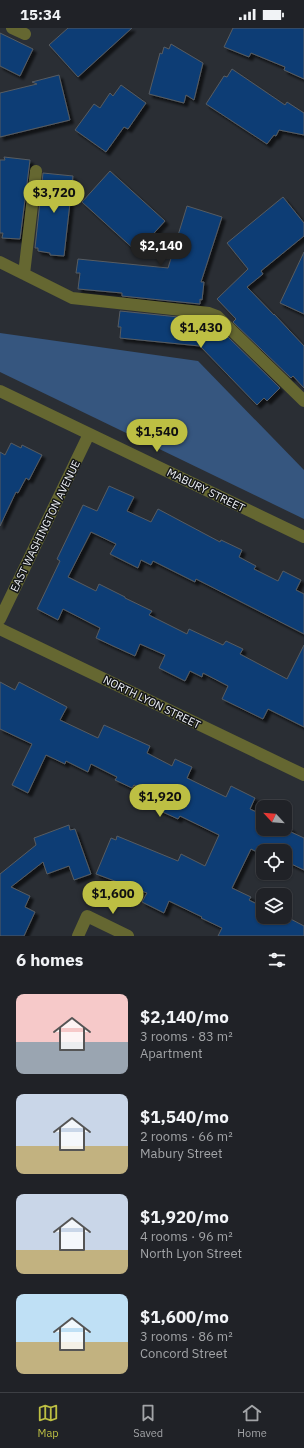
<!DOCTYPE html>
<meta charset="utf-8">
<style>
:root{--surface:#202227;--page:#2d2f33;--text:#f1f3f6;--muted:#a2a4a7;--line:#3d3f44;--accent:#bdbf43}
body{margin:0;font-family:"IBM Plex Sans",sans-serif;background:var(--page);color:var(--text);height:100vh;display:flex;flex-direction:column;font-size:15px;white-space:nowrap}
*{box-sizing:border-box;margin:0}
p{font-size:13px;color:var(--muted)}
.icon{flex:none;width:22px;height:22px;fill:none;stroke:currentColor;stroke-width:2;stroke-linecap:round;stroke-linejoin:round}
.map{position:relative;height:908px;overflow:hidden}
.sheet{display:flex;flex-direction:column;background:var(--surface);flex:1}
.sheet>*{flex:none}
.needle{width:26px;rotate:296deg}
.buttons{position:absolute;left:256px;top:772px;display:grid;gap:8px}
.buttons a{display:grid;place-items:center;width:36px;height:36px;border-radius:8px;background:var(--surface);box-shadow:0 1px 3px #0004,0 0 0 1px var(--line);font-size:20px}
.price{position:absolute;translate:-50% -34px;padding:0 9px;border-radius:14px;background:var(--accent);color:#111;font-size:13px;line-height:26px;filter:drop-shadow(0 1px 2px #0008)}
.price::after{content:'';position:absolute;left:50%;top:24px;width:12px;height:9px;margin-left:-6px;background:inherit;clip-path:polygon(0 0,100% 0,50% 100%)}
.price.current{background:#222;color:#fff}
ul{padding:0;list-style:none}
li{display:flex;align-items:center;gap:12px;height:100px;padding:0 16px}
li span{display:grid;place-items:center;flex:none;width:112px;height:80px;border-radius:8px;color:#555}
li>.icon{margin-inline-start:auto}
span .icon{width:48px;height:48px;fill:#fffc;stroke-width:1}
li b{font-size:17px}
h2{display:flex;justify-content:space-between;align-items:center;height:48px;padding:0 16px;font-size:17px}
.status{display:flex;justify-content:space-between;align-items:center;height:28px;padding:0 20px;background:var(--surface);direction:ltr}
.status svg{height:11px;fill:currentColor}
.tab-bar{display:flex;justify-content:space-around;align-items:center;height:56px;border-top:1px solid var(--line);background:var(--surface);font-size:11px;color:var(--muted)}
.tab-bar a{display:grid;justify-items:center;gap:2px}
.tab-bar .current{color:var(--accent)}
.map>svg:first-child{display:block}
.green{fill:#36567f}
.building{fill:#0d3d74;stroke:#575c62;filter:url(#shadow)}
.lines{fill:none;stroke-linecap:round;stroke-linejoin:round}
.minor{stroke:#656731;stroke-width:12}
.labels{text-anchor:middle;stroke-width:3;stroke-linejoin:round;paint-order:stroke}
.street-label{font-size:11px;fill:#f0f3f7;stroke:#141619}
</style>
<div class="status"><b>15:34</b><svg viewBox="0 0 49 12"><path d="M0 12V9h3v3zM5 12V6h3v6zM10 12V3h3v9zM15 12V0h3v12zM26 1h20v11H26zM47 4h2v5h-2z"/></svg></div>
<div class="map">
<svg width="304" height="908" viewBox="0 0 304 908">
<defs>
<filter id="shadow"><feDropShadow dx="3.5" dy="3.5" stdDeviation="1" flood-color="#0009"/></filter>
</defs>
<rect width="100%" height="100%" fill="#2a2e34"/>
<path class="green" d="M0 305 198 333 304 442V491L0 344Z"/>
<path class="building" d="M68 0H132L78 49 49 17Z
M233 0H304V51L284 42 285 39 251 25 249 29 224 19Z
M0 5 33 21 20 48 0 38Z
M171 16 203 35 194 72 186 67 184 75 149 66 160 25 162 26 164 19 169 21Z
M232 41 285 77 287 74 304 85V107L279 102 276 108 274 107 267 116 206 76 224 48 227 49Z
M59 47 70 92 0 109V65L37 56 32 54Z
M121 57 146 75 128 101 124 99 106 124 75 102 94 76 100 80 110 65 113 68Z
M4 129 30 132 20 211 2 210 3 205H0V132H5Z
M110 143 165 193 137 224 82 174Z
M43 145 73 148 64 228 50 227V225L38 223V220H35Z
M283 169 304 195V208L261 243 263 246 247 259 274 287V286L304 318V360L293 348 291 350 233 294 236 291 217 271 248 241 227 215Z
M187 178 222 189 201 254H204L202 272 200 271V276L122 268V265L78 261 80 245H76L78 231 168 240Z
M304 224V286L280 275Z
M120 283 198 291 197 303 206 304 214 313 223 304 280 360 267 373 264 370 257 377 200 318 120 310 121 299H118Z
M11 415 21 420 22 417 42 427 29 452 26 450 18 465 16 464 0 498V424L5 427Z
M109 458 134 469 127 483 151 494 158 481 220 514 221 512 242 522 239 529 256 538 254 541 278 553 283 543 301 552 296 562 304 566V606L196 551 195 554 153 533 151 537 141 532 138 540 110 526 116 516 91 504 68 549 96 563 99 556 125 569V570L152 583 149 587 187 606 189 601 223 617 226 613 243 621 240 626 287 651 304 617V699L268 681 263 691 222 671 228 658 203 645 202 649 190 643 185 653 159 640 165 627 140 616 135 628 113 618 96 610 100 600 63 581 58 592 37 581 60 533 57 531 83 477 97 483Z
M0 654 15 662 19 654 67 679 60 692 98 710 104 697 150 718 147 725 172 738 175 731 192 739 187 750 226 769 231 758 255 770 250 781 263 787V801H285V798L292 801 291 804 304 810V842L285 833V823L263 822V827L251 821 232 860 251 869 249 872 263 879V889L285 890V888L304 898V908H218L222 900 201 890 202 889 169 873 164 885 142 874 147 865 96 846 111 810 116 812 117 808 178 833 181 826 205 838 219 807 180 788 178 791 156 781 161 770 134 757 132 760 115 752 117 749 91 736 88 744 66 733 65 736 46 727 28 765 12 757 32 716 0 701Z
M69 797 70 802 75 801 91 846 74 852 69 838 47 846 43 834 11 859 30 868 25 879 35 884 24 908H0V846L36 817 34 810Z"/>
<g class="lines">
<path class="minor" d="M12 0 25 6
M0 234 72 270 209 285 217 288 304 373
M24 246 36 143
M0 363 304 509
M0 591 89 406
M0 601 304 747
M78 908 87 888 128 908"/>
</g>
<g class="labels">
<g class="street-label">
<text transform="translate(206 462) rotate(26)" y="4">MABURY STREET</text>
<text transform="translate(45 498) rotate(-64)" y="4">EAST WASHINGTON AVENUE</text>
<text transform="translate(152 674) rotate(26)" y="4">NORTH LYON STREET</text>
</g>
</g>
</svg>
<div class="buttons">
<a><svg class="needle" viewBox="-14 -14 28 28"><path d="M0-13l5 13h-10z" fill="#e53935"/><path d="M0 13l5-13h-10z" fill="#a2a4a7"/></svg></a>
<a><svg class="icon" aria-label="locate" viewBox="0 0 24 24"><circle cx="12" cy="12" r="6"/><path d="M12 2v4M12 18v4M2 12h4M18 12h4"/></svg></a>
<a><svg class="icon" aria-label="layers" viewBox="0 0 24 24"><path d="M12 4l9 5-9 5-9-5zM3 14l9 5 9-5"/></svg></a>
</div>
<b class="price" style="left:54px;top:186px">$3,720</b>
<b class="price current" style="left:161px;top:239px">$2,140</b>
<b class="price" style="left:201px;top:321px">$1,430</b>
<b class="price" style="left:157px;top:425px">$1,540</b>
<b class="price" style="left:160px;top:790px">$1,920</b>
<b class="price" style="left:113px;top:887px">$1,600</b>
</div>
<section class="sheet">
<h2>6 homes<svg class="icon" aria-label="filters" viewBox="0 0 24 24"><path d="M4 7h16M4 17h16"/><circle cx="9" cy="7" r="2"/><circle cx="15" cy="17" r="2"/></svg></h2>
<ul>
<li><span style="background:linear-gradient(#f6c9c9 60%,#9aa5b1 0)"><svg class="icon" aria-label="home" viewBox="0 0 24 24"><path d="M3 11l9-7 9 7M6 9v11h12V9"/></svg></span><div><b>$2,140/mo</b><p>3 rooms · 83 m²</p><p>Apartment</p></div></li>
<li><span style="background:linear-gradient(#c9d6e8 65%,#c2b280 0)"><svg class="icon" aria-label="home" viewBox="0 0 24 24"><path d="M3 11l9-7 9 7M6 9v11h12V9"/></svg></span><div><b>$1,540/mo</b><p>2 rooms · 66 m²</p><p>Mabury Street</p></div></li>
<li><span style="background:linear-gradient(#c9d6e8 70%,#c2b280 0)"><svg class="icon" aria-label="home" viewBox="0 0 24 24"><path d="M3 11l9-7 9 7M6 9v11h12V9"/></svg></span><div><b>$1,920/mo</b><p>4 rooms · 96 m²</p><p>North Lyon Street</p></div></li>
<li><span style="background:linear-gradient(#bfe0f5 60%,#c2b280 0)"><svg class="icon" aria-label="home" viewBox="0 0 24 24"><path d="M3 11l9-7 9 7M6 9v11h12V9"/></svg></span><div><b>$1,600/mo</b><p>3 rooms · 86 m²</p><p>Concord Street</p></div></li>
</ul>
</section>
<nav class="tab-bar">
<a class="current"><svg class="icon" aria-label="map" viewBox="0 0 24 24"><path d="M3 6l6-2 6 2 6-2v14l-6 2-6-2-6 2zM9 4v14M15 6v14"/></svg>Map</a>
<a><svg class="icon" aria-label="saved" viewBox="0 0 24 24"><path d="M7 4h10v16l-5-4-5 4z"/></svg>Saved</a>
<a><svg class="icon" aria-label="home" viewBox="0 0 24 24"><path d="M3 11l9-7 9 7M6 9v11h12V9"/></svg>Home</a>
</nav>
